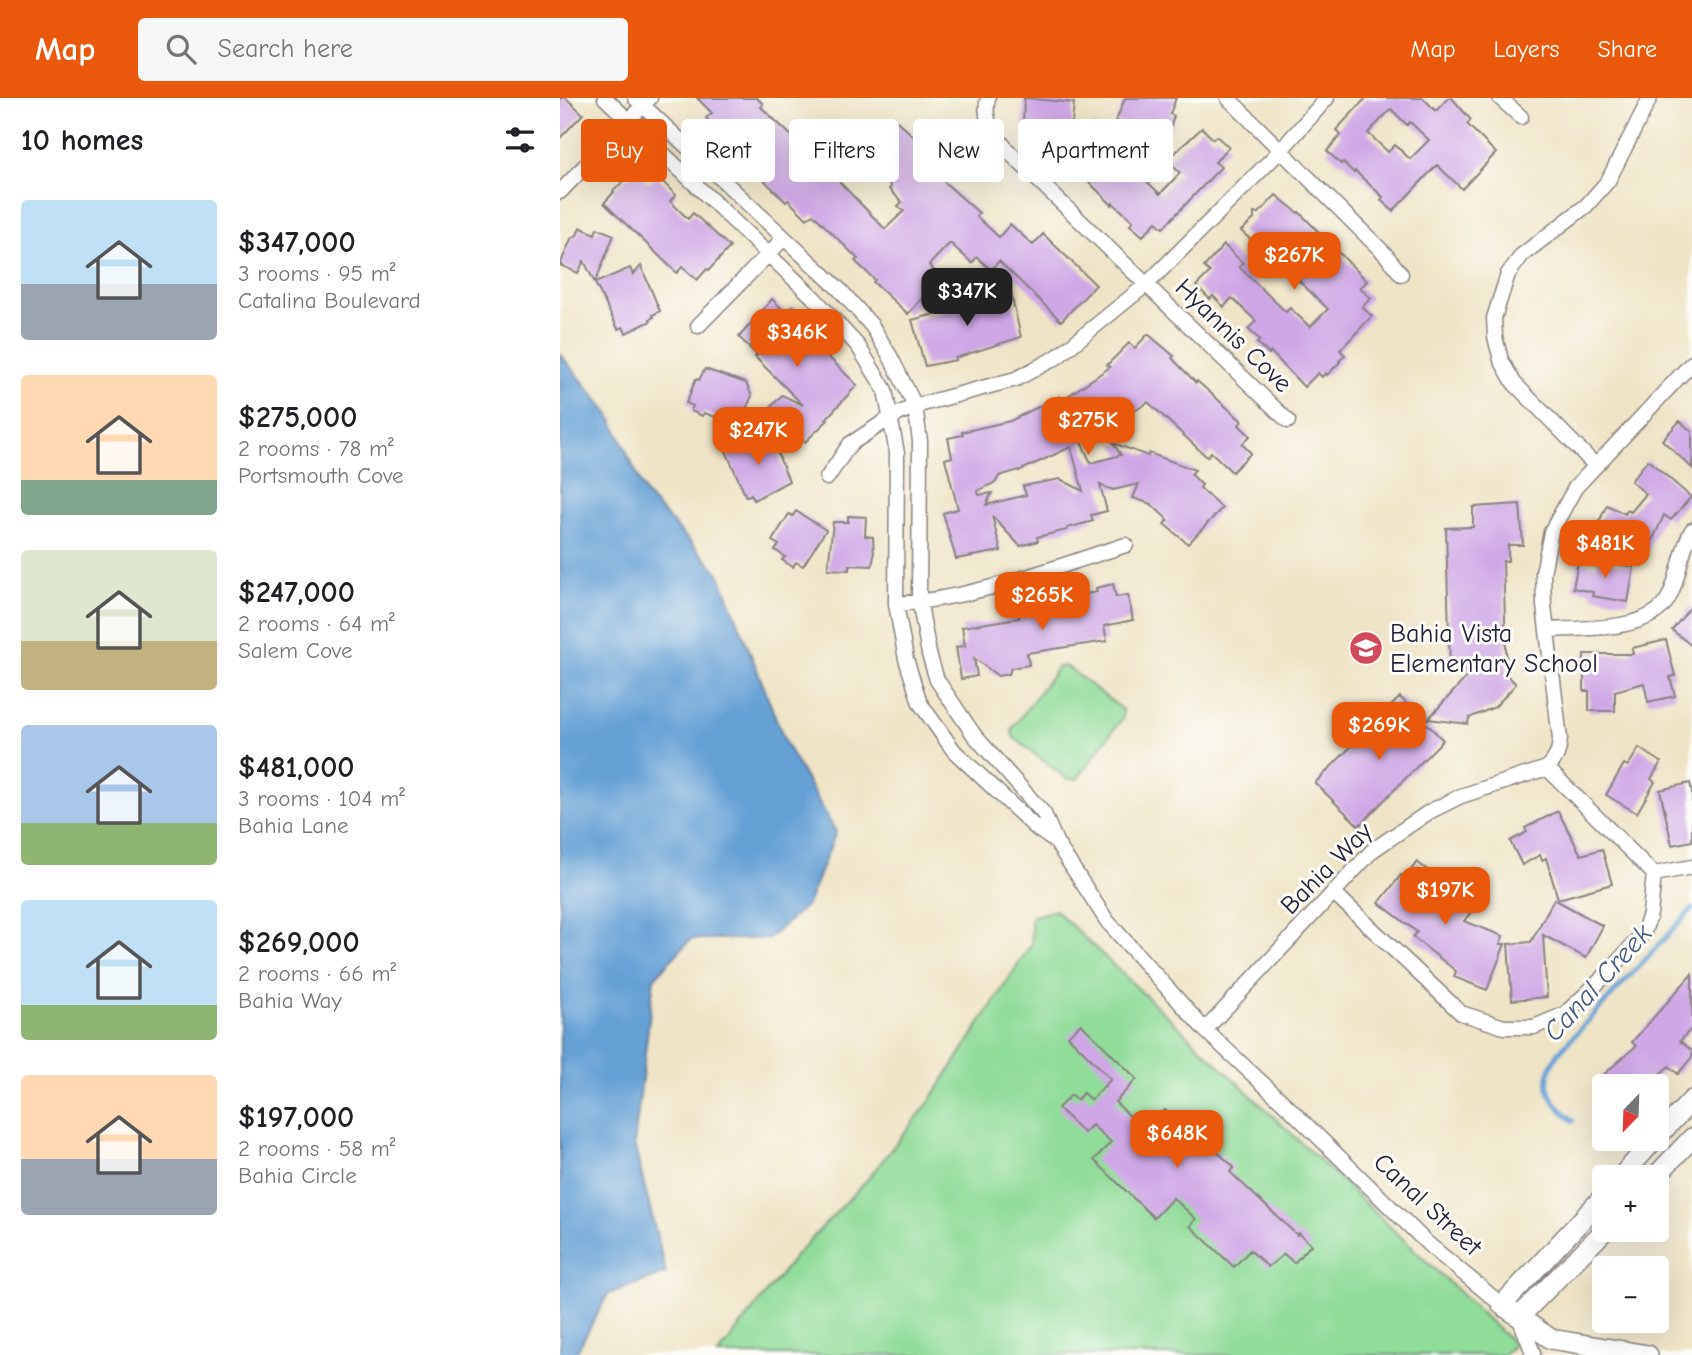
<!DOCTYPE html>
<meta charset="utf-8">
<style>
:root{--surface:#fff;--page:#f6f6f6;--text:#202124;--muted:#757577;--accent:#ea580c}
body{margin:0;font-family:"Comic Neue",sans-serif;background:var(--page);color:var(--text);height:100vh;display:flex;flex-direction:column;font-size:26px;white-space:nowrap}
*{box-sizing:border-box;margin:0}
p{font-size:23px;color:var(--muted)}
.icon{flex:none;width:38px;height:38px;fill:none;stroke:currentColor;stroke-width:2;stroke-linecap:round;stroke-linejoin:round}
.map{position:relative;flex:1;overflow:hidden}
.sheet{display:flex;flex-direction:column;background:var(--surface);width:560px}
.sheet>*{flex:none}
.guide{position:absolute;left:21px;top:21px;width:665px;height:63px;display:flex;gap:14px}
.needle{width:46px;rotate:203deg}
.buttons{position:absolute;left:1032px;top:976px;display:grid;gap:14px}
.buttons a{display:grid;place-items:center;width:77px;height:77px;border-radius:7px;background:var(--surface);box-shadow:0 7px 28px #0002;font-size:35px}
.price{position:absolute;translate:-50% -60px;padding:0 16px;border-radius:14px;background:var(--accent);color:#fff;font-size:23px;line-height:46px;filter:drop-shadow(0 2px 4px #0008)}
.price::after{content:'';position:absolute;left:50%;top:42px;width:21px;height:16px;margin-left:-10px;background:inherit;clip-path:polygon(0 0,100% 0,50% 100%)}
.price.on{background:#222;color:#fff}
ul{padding:0;list-style:none}
li{display:flex;align-items:center;gap:21px;height:175px;padding:0 21px}
li span{display:grid;place-items:center;flex:none;width:196px;height:140px;border-radius:7px;color:#555}
li>.icon{margin-inline-start:auto}
span .icon{width:84px;height:84px;fill:#fffc;stroke-width:1}
li b{font-size:30px}
h2{display:flex;justify-content:space-between;align-items:center;height:84px;padding:0 21px;font-size:30px}
.chip{padding:0 24px;border-radius:7px;background:var(--surface);box-shadow:0 7px 28px #0002;font-size:24px;line-height:63px}
.chip.on{background:var(--accent);color:#fff}
header{display:flex;align-items:center;gap:42px;box-sizing:border-box;height:98px;padding:0 35px;background:var(--accent);color:#fff}
header strong{font-size:33px}
nav{display:flex;gap:38px;margin-inline-start:auto;font-size:24px}
.search{width:490px;height:63px;background:var(--page);display:flex;align-items:center;gap:18px;box-sizing:border-box;padding:0 24px;border-radius:7px;color:var(--muted);font-size:26px}
main{display:flex;flex:1;min-height:0}
.map>svg:first-child{display:block}
.green{fill:#90dc99;stroke:#597f6a;stroke-width:2}
.water{fill:#66a1d6;stroke:#446288;stroke-width:2}
.lines{fill:none;stroke-linecap:round;stroke-linejoin:round}
.stream{stroke:#66a1d6;stroke-width:5}
.building{fill:#cfa7e6;fill-rule:evenodd}
.minor-casing{stroke:#888380;stroke-width:17}
.tertiary-casing{stroke:#888380;stroke-width:22}
.minor{stroke:#fff;stroke-width:14}
.tertiary{stroke:#fff;stroke-width:19}
.labels{text-anchor:middle;stroke-width:6;stroke-linejoin:round;paint-order:stroke}
.street-label{font-size:26px;fill:#22223b;stroke:#fdfcf7}
.poi-label{font-size:26px;fill:#22223b;stroke:#fdfcf7;text-anchor:start}
.water-label{font-size:28px;font-style:italic;fill:#415b81;stroke:#fdfcf7}
</style>
<header>
<strong>Map</strong>
<div class="search"><svg class="icon" aria-label="search" viewBox="0 0 24 24"><circle cx="10" cy="10" r="6"/><path d="M15 15l6 6"/></svg>Search here</div>
<nav><a>Map</a><a>Layers</a><a>Share</a></nav>
</header>
<main>
<section class="sheet">
<h2>10 homes<svg class="icon" aria-label="filters" viewBox="0 0 24 24"><path d="M4 7h16M4 17h16"/><circle cx="9" cy="7" r="2"/><circle cx="15" cy="17" r="2"/></svg></h2>
<ul>
<li><span style="background:linear-gradient(#bfe0f5 60%,#9aa5b1 0)"><svg class="icon" aria-label="home" viewBox="0 0 24 24"><path d="M3 11l9-7 9 7M6 9v11h12V9"/></svg></span><div><b>$347,000</b><p>3 rooms · 95 m²</p><p>Catalina Boulevard</p></div></li>
<li><span style="background:linear-gradient(#ffd9b3 75%,#7fa58c 0)"><svg class="icon" aria-label="home" viewBox="0 0 24 24"><path d="M3 11l9-7 9 7M6 9v11h12V9"/></svg></span><div><b>$275,000</b><p>2 rooms · 78 m²</p><p>Portsmouth Cove</p></div></li>
<li><span style="background:linear-gradient(#dfe7d0 65%,#c2b280 0)"><svg class="icon" aria-label="home" viewBox="0 0 24 24"><path d="M3 11l9-7 9 7M6 9v11h12V9"/></svg></span><div><b>$247,000</b><p>2 rooms · 64 m²</p><p>Salem Cove</p></div></li>
<li><span style="background:linear-gradient(#a9c7e8 70%,#8fb573 0)"><svg class="icon" aria-label="home" viewBox="0 0 24 24"><path d="M3 11l9-7 9 7M6 9v11h12V9"/></svg></span><div><b>$481,000</b><p>3 rooms · 104 m²</p><p>Bahia Lane</p></div></li>
<li><span style="background:linear-gradient(#bfe0f5 75%,#8fb573 0)"><svg class="icon" aria-label="home" viewBox="0 0 24 24"><path d="M3 11l9-7 9 7M6 9v11h12V9"/></svg></span><div><b>$269,000</b><p>2 rooms · 66 m²</p><p>Bahia Way</p></div></li>
<li><span style="background:linear-gradient(#ffd9b3 60%,#9aa5b1 0)"><svg class="icon" aria-label="home" viewBox="0 0 24 24"><path d="M3 11l9-7 9 7M6 9v11h12V9"/></svg></span><div><b>$197,000</b><p>2 rooms · 58 m²</p><p>Bahia Circle</p></div></li>
</ul>
</section>
<div class="map">
<svg width="1132" height="1257" viewBox="0 0 1132 1257">
<rect width="100%" height="100%" fill="#fdfcf7"/>
<filter id="ink" filterUnits="userSpaceOnUse"><feTurbulence type="fractalNoise" baseFrequency=".0143" numOctaves="2"/><feDisplacementMap in="SourceGraphic" scale="14" xChannelSelector="R" yChannelSelector="G"/><feConvolveMatrix kernelMatrix="1 2 1 2 8 2 1 2 1" color-interpolation-filters="sRGB"/></filter>
<filter id="wash" filterUnits="userSpaceOnUse"><feTurbulence type="fractalNoise" baseFrequency=".00686" numOctaves="4" result="noise"/><feDisplacementMap in="SourceGraphic" scale="28" xChannelSelector="R" yChannelSelector="G"/><feGaussianBlur stdDeviation="1.57" result="paint"/><feColorMatrix in="noise" values="0 0 0 0 0 0 0 0 0 0 0 0 0 0 0 0 0 1.4 0 .05"/><feComposite in="paint" operator="in"/></filter>
<g filter="url(#wash)">
<rect width="100%" height="100%" fill="#efe4c6"/>
<path class="green" d="M506 568 563 612V619L517 681H507L453 639 452 631 498 569Z
M495 812 954 1246 944 1257H158L236 1157 306 1083 370 1003 472 845 471 819Z"/>
<path class="water" d="M0 256 50 317 86 397 159 475 226 646 276 734 247 807 208 841H131L94 880 74 1046 106 1175 48 1196 15 1257H0Z"/>
<g class="lines">
<path class="stream" d="M1013 1023C988 1000 978 987 998 955L1132 811"/>
</g>
<g id="blocks">
<path class="building" d="M0 0H6L23 16 0 40Z
M137 0H197L203 6 201 9 268 72 325 131 344 113 338 108 342 104 329 91 331 89 328 84 297 54 318 32 324 37 337 23 363 47 356 54 374 71 372 73 419 115 416 118 439 139 450 126 473 147 483 136 536 187 501 223 439 163 431 172 417 159 412 165 390 145 369 167 381 180 348 216 313 184 315 182 295 163 298 161 253 116 247 121 228 102 226 104 186 64 146 20 152 15Z
M464 0 514 5 511 35 463 31Z
M565 0H616L610 16 614 18 609 34 592 27 589 35 556 23Z
M806 0H863L876 13 888 0H892L911 22 907 26 936 55 902 91 877 67 833 113 821 102 823 99 795 73 794 75 783 64 781 66 767 53 781 37 776 32ZM831 11 847 27 850 24 869 42 850 61 835 47 828 54 808 35Z
M535 27 550 40 551 38 585 70 579 76 600 96 620 75 607 62 642 30 653 41 656 38 669 49 655 64 661 69 603 130 596 124 583 138 570 127 573 123 553 105 552 107 516 71 514 73 501 60Z
M75 72 89 85 97 78 116 97 110 103 128 121 133 115 170 149 149 172 147 171 137 182 122 169 117 175 44 105 54 94 53 93Z
M716 97 738 115 739 114 807 183 800 190 811 200 802 209 812 218 780 252 785 257 779 263 780 264 767 277 765 275 762 279 758 275 744 289 711 254 709 256 697 245 700 242 688 231 696 223 672 200 664 209 653 198 650 201 636 188 650 174 644 169 664 147 683 165 679 169 726 214 730 210 750 229 768 211 705 150 703 152 699 149 681 133 694 121V115H699Z
M20 129 35 136 37 130 54 137 35 185 24 163 18 175 0 167 11 141 17 137Z
M81 168 100 213 93 217 94 219 90 221 91 223 66 235 63 229 58 231 35 185 70 170 73 177Z
M450 191 461 239 395 260 396 262 365 268 352 222 398 210 397 206Z
M212 201 226 215 233 208 254 229 246 237 297 287 266 321 268 322 245 344 210 310 222 297 243 307 195 259 197 257 179 239Z
M588 236 614 258 612 260 636 285 637 283 682 323 679 327 690 338 682 346 691 355 672 374 651 354 647 359 588 304 547 332 521 344 531 365 561 357 553 345 588 358 589 355 635 372 631 376 642 387 640 390 662 410 628 446 604 426 608 422 591 406 573 400 579 386 553 392 540 387 547 413 531 417 533 423 507 430V432L477 439 478 443 460 448 432 418 441 453 396 461 383 415 398 411 385 361 392 359 388 340 403 337 402 334 450 323 500 298 502 302 550 269 547 267 569 245 575 250ZM511 349 523 393 500 381 463 388 466 397 426 407 432 395 419 397 417 393 436 384 439 378 459 372V373Z
M145 271 186 285 192 298 179 327 144 315 142 318 131 313 133 308 126 305 136 281 139 282Z
M1120 323 1132 334V370L1102 342Z
M209 335 229 383 194 402 191 396 186 399 166 353Z
M1088 362 1131 399 1111 422 1104 417 1085 459 1051 444 1053 440 1035 432 1047 407 1065 416 1067 412 1071 414 1086 396 1071 383Z
M960 406 963 447H948V463H943L947 577 956 586 935 609 909 620 908 626 868 621 914 571 890 572 886 430 913 429V409Z
M236 413 266 432 243 468 236 464 233 469 222 462 225 459 215 452 219 447 212 443 229 416 233 418Z
M288 418 306 419 305 438 313 439 314 458 312 468 289 467V472L268 471 273 424H288Z
M1038 463 1074 469 1068 504 1032 498 1033 494 1013 490 1018 464 1037 468Z
M553 486 556 499 568 497 573 522 544 528 547 543 467 555 469 567 451 570 449 576 438 578 414 560 417 578 401 581 396 549 405 548 402 529 459 520V517L500 511 498 505 514 502V498L537 494 536 490Z
M1132 507V548L1112 532Z
M1106 542 1115 578 1110 579 1115 598 1088 604 1084 585 1055 593V613H1029V593H1024V556H1073L1072 550Z
M840 599 883 642 799 728 755 685Z
M1079 650 1101 664 1091 681 1095 684 1077 715 1046 697 1064 666 1068 668Z
M1130 685 1132 695V743L1112 747 1100 692Z
M998 713 1021 757 1042 751 1052 786 998 801 986 760 982 762 980 757 962 767 950 743 967 734 965 730Z
M857 764 878 780 874 785 911 814 904 823 943 838 940 846H945L927 892 894 879 896 873 853 839 857 834 819 805 841 777 845 780Z
M994 801 1043 828 1026 860 983 837 987 899 952 902 948 846 971 844Z
M1132 876V930L1120 943 1132 953V959L1118 976 1109 968 1085 989H1050L1041 979 1076 948 1072 944Z
M521 926 577 981 555 1004 586 1033 605 1012 650 1053 653 1050 674 1069 670 1074 737 1137 739 1135 751 1147 734 1165 724 1156 708 1169 690 1152 674 1169 630 1128 636 1121 613 1100 594 1120 534 1062 551 1044 532 1027 524 1035 498 1010 511 997 517 1002 523 995 531 1002 551 981 508 938Z"/>
</g>
</g>
<g filter="url(#ink)">
<use href="#blocks" fill-opacity="0" stroke="#888380" stroke-width="2"/>
<g class="lines">
<g class="minor-casing">
<path id="minor" d="M45 0 254 200 298 248 325 292 337 355 336 506 346 561 360 605 394 653 476 730 496 744
M75 0 280 192 312 228 330 258 355 308 360 343 359 501 369 556 377 582 414 637 484 716 496 744 547 823 645 932 728 1009 868 1146 942 1207
M428 0C421 25 439 43 455 60L728 323
M668 0 825 156 841 176
M940 0 961 19
M0 94 90 0
M138 228 224 140
M1035 367 954 285 941 262 935 239 934 220 948 176 962 157 1026 108 1048 83 1090 0
M267 380 290 346 330 320 355 308 456 281 497 259 587 186 721 52 767 0
M336 506C415 501 491 470 566 447
M987 532C1020 530 1085 534 1106 504 1118 487 1120 453 1132 432
M1094 776 1132 769
M773 794 901 915 944 929H974L1005 916 1047 876 1084 834 1090 816 1094 776 987 670
M645 932 813 752 869 714 901 698 987 670C996 662 999 654 1000 641L984 508 983 475 991 434 1015 390 1132 265
M959 1219 973 1255 972 1257"/>
</g>
<g class="tertiary-casing">
<path id="tertiary" d="M1097 1039 1132 1002
M1060 1080 1095 1041
M1094 1080 1132 1040
M1045 1097 942 1207 991 1241 1088 1257
M959 1219 1045 1132"/>
</g>
<use href="#minor" class="minor"/>
<use href="#tertiary" class="tertiary"/>
</g>
</g>
<defs>
<g id="school-disc" transform="scale(1.75)"><circle r="9.5" fill="#d1495b" stroke="#fdfcf7"/><path d="M0-5L7-2L0 1L-7-2ZM-4 1L0 2.5L4 1V4Q0 6-4 4Z" fill="#fff"/></g>
</defs>
<g fill-rule="evenodd">
<use href="#school-disc" x="806" y="550"/>
</g>
<g class="labels">
<g class="street-label">
<text transform="translate(674 237) rotate(44)" y="9">Hyannis Cove</text>
<text transform="translate(766 770) rotate(-45)" y="9">Bahia Way</text>
<text transform="translate(868 1106) rotate(43)" y="9">Canal Street</text>
</g>
<g class="poi-label">
<text x="830" y="544">Bahia Vista<tspan x="830" dy="30">Elementary School</tspan></text>
</g>
<g class="water-label">
<text transform="translate(1037 884) rotate(-48)" y="10">Canal Creek</text>
</g>
</g>
</svg>
<div class="buttons">
<a><svg class="needle" viewBox="-14 -14 28 28"><path d="M0-13l5 13h-10z" fill="#e53935"/><path d="M0 13l5-13h-10z" fill="#757577"/></svg></a>
<a>+</a>
<a>−</a>
</div>
<b class="price" style="left:734px;top:194px">$267K</b>
<b class="price on" style="left:407px;top:230px">$347K</b>
<b class="price" style="left:237px;top:271px">$346K</b>
<b class="price" style="left:528px;top:359px">$275K</b>
<b class="price" style="left:198px;top:369px">$247K</b>
<b class="price" style="left:1045px;top:482px">$481K</b>
<b class="price" style="left:482px;top:534px">$265K</b>
<b class="price" style="left:819px;top:664px">$269K</b>
<b class="price" style="left:885px;top:829px">$197K</b>
<b class="price" style="left:617px;top:1072px">$648K</b>
<div class="guide">
<a class="chip on">Buy</a>
<a class="chip">Rent</a>
<a class="chip">Filters</a>
<a class="chip">New</a>
<a class="chip">Apartment</a>
</div>
</div>
</main>
